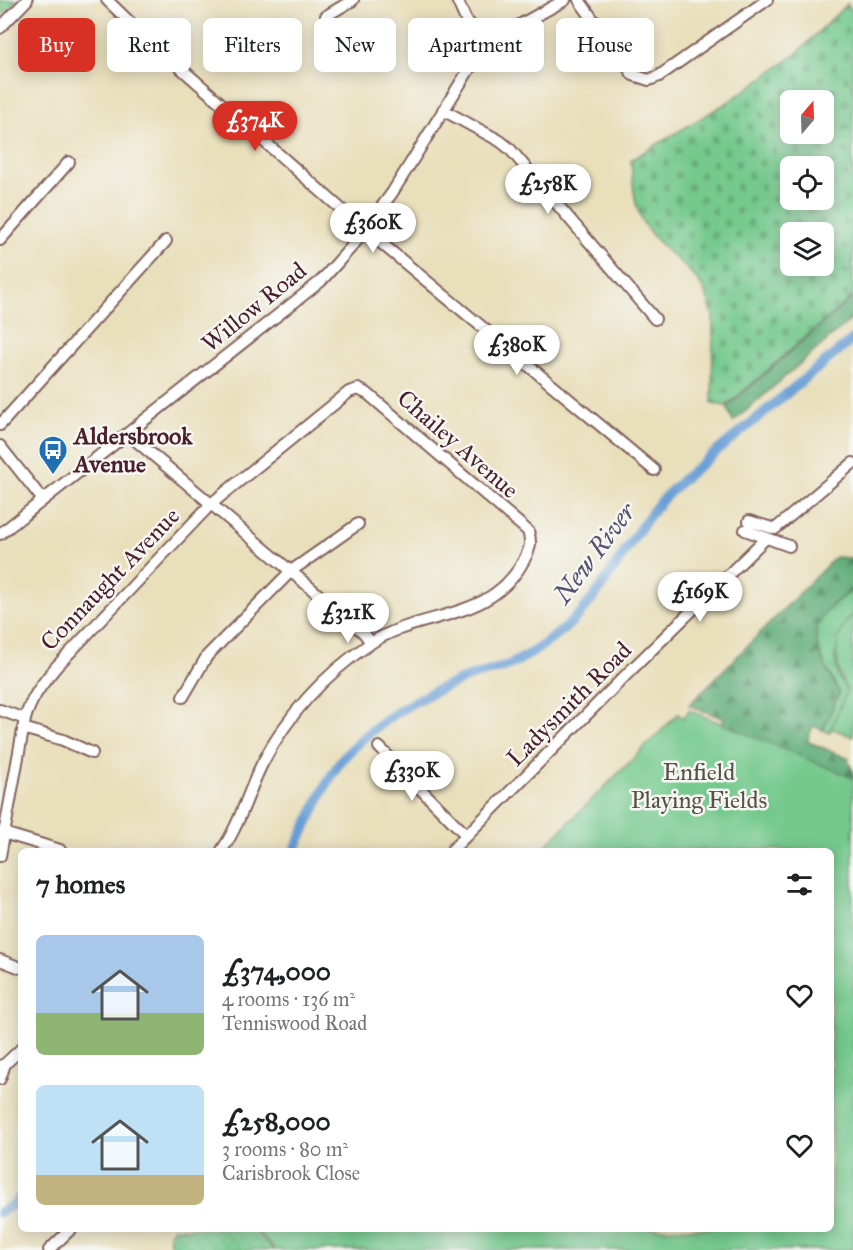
<!DOCTYPE html>
<meta charset="utf-8">
<style>
:root{--surface:#fff;--page:#f6f6f6;--text:#202124;--muted:#757577;--accent:#d93025}
body{margin:0;font-family:"IM FELL Great Primer",serif;background:var(--page);color:var(--text);height:100vh;display:flex;flex-direction:column;font-size:22px;white-space:nowrap}
*{box-sizing:border-box;margin:0}
p{font-size:20px;color:var(--muted)}
.icon{flex:none;width:33px;height:33px;fill:none;stroke:currentColor;stroke-width:2;stroke-linecap:round;stroke-linejoin:round}
.map{position:relative;flex:1;overflow:hidden}
.side{position:absolute;left:18px;top:848px;width:816px;height:384px;display:flex;flex-direction:column;background:var(--surface);border-radius:9px;box-shadow:0 3px 15px #0003}
.side>*{flex:none}
.banner{position:absolute;left:18px;top:18px;width:818px;height:54px;display:flex;gap:12px}
.needle{width:39px;rotate:19deg}
.fabs{position:absolute;left:780px;top:90px;display:grid;gap:12px}
.fabs a{display:grid;place-items:center;width:54px;height:54px;border-radius:9px;background:var(--surface);box-shadow:0 3px 15px #0003;font-size:30px}
.price{position:absolute;translate:-50% -51px;padding:0 14px;border-radius:21px;background:#fff;color:#222;font-size:20px;line-height:39px;filter:drop-shadow(0 2px 3px #0008)}
.price::after{content:'';position:absolute;left:50%;top:36px;width:18px;height:14px;margin-left:-9px;background:inherit;clip-path:polygon(0 0,100% 0,50% 100%)}
.price.selected{background:var(--accent);color:#fff}
ul{padding:0;list-style:none}
li{display:flex;align-items:center;gap:18px;height:150px;padding:0 18px}
li span{display:grid;place-items:center;flex:none;width:168px;height:120px;border-radius:9px;color:#555}
li>.icon{margin-inline-start:auto}
span .icon{width:72px;height:72px;fill:#fffc;stroke-width:1}
li b{font-size:26px}
h2{display:flex;justify-content:space-between;align-items:center;height:72px;padding:0 18px;font-size:26px}
.chip{padding:0 21px;border-radius:9px;background:var(--surface);box-shadow:0 3px 15px #0003;font-size:21px;line-height:54px}
.chip.selected{background:var(--accent);color:#fff}
.map>svg:first-child{display:block}
.grass{fill:url(#grass-tufts);stroke:#60745c;stroke-width:1.5}
.forest{fill:url(#forest-firs);stroke:#556652;stroke-width:1.5}
.cemetery{fill:url(#cemetery-stones);stroke:#60745c;stroke-width:1.5;fill-rule:evenodd}
.park{fill:#75c98d;stroke:#60745c;stroke-width:1.5}
.garden{fill:url(#garden-dots);stroke:#60745c;stroke-width:1.5}
.lines{fill:none;stroke-linecap:round;stroke-linejoin:round}
.canal{stroke:#679ed5;stroke-width:10}
.minor-casing{stroke:#82625d;stroke-width:14}
.minor{stroke:#fff;stroke-width:10}
.labels{text-anchor:middle;stroke-width:5;stroke-linejoin:round;paint-order:stroke}
.street-label{font-size:24px;fill:#4a1f2b;stroke:#f6f6f2}
.poi-label{font-size:24px;font-weight:bold;fill:#4a1f2b;stroke:#f6f6f2;text-anchor:start}
.park-label{font-size:24px;fill:#575248;stroke:#f6f6f2}
.water-label{font-size:26px;font-style:italic;fill:#56526f;stroke:#f6f6f2}
</style>
<div class="map">
<svg width="853" height="1250" viewBox="0 0 853 1250">
<defs>
<pattern id="grass-tufts" width="24" height="20" patternUnits="userSpaceOnUse" patternTransform="scale(1.5)"><rect width="24" height="20" fill="#75c98d"/><path d="M3 7l-1-3M5 7V3M7 7l1-3M15 17l-1-3M17 17v-4M19 17l1-3" fill="none" stroke="#67ac7a"/></pattern>
<pattern id="forest-firs" width="22" height="20" patternUnits="userSpaceOnUse" patternTransform="scale(1.5)"><rect width="22" height="20" fill="#60ad78"/><path d="M5 1l3.5 6h-7zM16 11l3.5 6h-7z" fill="#518c63"/></pattern>
<pattern id="cemetery-stones" width="16" height="16" patternUnits="userSpaceOnUse" patternTransform="scale(1.5)"><rect width="16" height="16" fill="#75c98d"/><path d="M2 7V4a2 2 0 0 1 4 0v3zM10 15v-3a2 2 0 0 1 4 0v3z" fill="#67ac7a"/></pattern>
<pattern id="garden-dots" width="8" height="8" patternUnits="userSpaceOnUse" patternTransform="scale(1.5)"><rect width="8" height="8" fill="#75c98d"/><path d="M2 2h.1M6 6h.1" fill="none" stroke="#67ac7a" stroke-width="1.8" stroke-linecap="round"/></pattern>
</defs>
<rect width="100%" height="100%" fill="#f6f6f2"/>
<filter id="ink" filterUnits="userSpaceOnUse"><feTurbulence type="fractalNoise" baseFrequency=".0167" numOctaves="2"/><feDisplacementMap in="SourceGraphic" scale="12" xChannelSelector="R" yChannelSelector="G"/><feConvolveMatrix kernelMatrix="1 2 1 2 8 2 1 2 1" color-interpolation-filters="sRGB"/></filter>
<filter id="wash" filterUnits="userSpaceOnUse"><feTurbulence type="fractalNoise" baseFrequency=".008" numOctaves="4" result="noise"/><feDisplacementMap in="SourceGraphic" scale="24" xChannelSelector="R" yChannelSelector="G"/><feGaussianBlur stdDeviation="1.35" result="paint"/><feColorMatrix in="noise" values="0 0 0 0 0 0 0 0 0 0 0 0 0 0 0 0 0 1.4 0 .05"/><feComposite in="paint" operator="in"/></filter>
<g filter="url(#wash)">
<rect width="100%" height="100%" fill="#e9dfbb"/>
<path class="grass" d="M853 590V614L841 631 835 658 839 678 847 691 830 733 823 730 839 692C814 644 799 624 853 590Z"/>
<path class="forest" d="M853 297V318L733 422 727 407Z
M835 557 853 558V590C799 624 814 644 839 693L823 730 813 726 807 741 849 759 848 761 853 771V780L720 731 724 719 689 705Z"/>
<path class="cemetery" d="M847 4 853 12V296L726 406 712 404 713 317C710 305 706 292 699 282 683 261 658 247 644 224 633 205 633 181 631 160L728 102 795 55ZM790 100H824V134H790ZM790 166H824V200H790ZM790 232H824V266H790Z"/>
<path class="park" d="M0 0H17L0 17Z
M853 614V737L831 728 847 691C833 665 831 637 853 614Z
M689 710 853 778V1250H276L255 1229 831 1228V850H541L678 714 684 718Z"/>
<path class="garden" d="M174 1228 252 1229 274 1250H171L169 1234Z"/>
<g class="lines">
<path class="canal" d="M294 850C311 821 324 780 346 755 379 719 418 697 463 679 478 673 496 671 511 664 529 656 548 642 564 629 603 595 624 546 657 506 664 497 674 489 682 480L853 339
M0 1212 16 1203 21 1195"/>
</g>
</g>
<g filter="url(#ink)">
<g class="lines">
<g class="minor-casing">
<path id="minor" d="M107 0 142 34 357 223 654 470
M457 0 466 20 490 45
M579 0 633 75 649 80 659 76 767 0
M326 16 353 0
M0 28 27 0
M443 110 500 141 510 149 655 319
M0 240 69 162
M0 425 166 241
M128 434 364 633 371 643
M0 446 43 500
M749 521 775 529 853 463
M745 530 789 546
M0 534 321 281 354 244 392 193 473 63 503 34 565 0
M183 697 207 656 291 571 358 524
M0 710 25 719
M23 728 63 740 92 753
M379 747 467 836
M0 832 60 850
M452 850 630 671 766 538
M0 856 25 719C31 698 42 684 56 667L211 504 349 392 358 389 368 394 528 531C532 543 530 549 524 560 491 623 421 610 371 643 325 674 288 714 262 764 248 792 240 824 222 850
M0 960 21 968
M0 1066 5 1064 21 1049
M0 1079 5 1064
M49 1250 72 1228"/>
</g>
<use href="#minor" class="minor"/>
</g>
</g>
<defs>
<g id="bus-pin" transform="scale(1.5)"><path d="M0 17L-7.5 6A9.5 9.5 0 1 1 7.5 6Z" fill="#1f6fb2" stroke="#f6f6f2"/><path d="M-5-6H5V4H4V6H2V4H-2V6H-4V4H-5ZM-3.5-4V0h7V-4ZM-3.5 1.2v1.5H-2V1.2ZM2 1.2v1.5H3.5V1.2Z" fill="#fff"/></g>
</defs>
<g fill-rule="evenodd">
<use href="#bus-pin" x="53" y="450"/>
</g>
<g class="labels">
<g class="street-label">
<text transform="translate(254 307) rotate(-39)" y="8">Willow Road</text>
<text transform="translate(458 444) rotate(41)" y="8">Chailey Avenue</text>
<text transform="translate(110 579) rotate(-46)" y="8">Connaught Avenue</text>
<text transform="translate(569 704) rotate(-45)" y="8">Ladysmith Road</text>
</g>
<g class="poi-label">
<text x="74" y="444">Aldersbrook<tspan x="74" dy="28">Avenue</tspan></text>
</g>
<g class="park-label">
<text x="699" y="780">Enfield<tspan x="699" dy="28">Playing Fields</tspan></text>
</g>
<g class="water-label">
<text transform="translate(594 553) rotate(-53)" y="9">New River</text>
</g>
</g>
</svg>
<div class="fabs">
<a><svg class="needle" viewBox="-14 -14 28 28"><path d="M0-13l5 13h-10z" fill="#e53935"/><path d="M0 13l5-13h-10z" fill="#757577"/></svg></a>
<a><svg class="icon" aria-label="locate" viewBox="0 0 24 24"><circle cx="12" cy="12" r="6"/><path d="M12 2v4M12 18v4M2 12h4M18 12h4"/></svg></a>
<a><svg class="icon" aria-label="layers" viewBox="0 0 24 24"><path d="M12 4l9 5-9 5-9-5zM3 14l9 5 9-5"/></svg></a>
</div>
<b class="price selected" style="left:255px;top:152px">£374K</b>
<b class="price" style="left:548px;top:215px">£258K</b>
<b class="price" style="left:373px;top:254px">£360K</b>
<b class="price" style="left:517px;top:376px">£380K</b>
<b class="price" style="left:700px;top:623px">£169K</b>
<b class="price" style="left:348px;top:644px">£321K</b>
<b class="price" style="left:412px;top:802px">£330K</b>
<div class="banner">
<a class="chip selected">Buy</a>
<a class="chip">Rent</a>
<a class="chip">Filters</a>
<a class="chip">New</a>
<a class="chip">Apartment</a>
<a class="chip">House</a>
</div>
<section class="side">
<h2>7 homes<svg class="icon" aria-label="filters" viewBox="0 0 24 24"><path d="M4 7h16M4 17h16"/><circle cx="9" cy="7" r="2"/><circle cx="15" cy="17" r="2"/></svg></h2>
<ul>
<li><span style="background:linear-gradient(#a9c7e8 65%,#8fb573 0)"><svg class="icon" aria-label="home" viewBox="0 0 24 24"><path d="M3 11l9-7 9 7M6 9v11h12V9"/></svg></span><div><b>£374,000</b><p>4 rooms · 136 m²</p><p>Tenniswood Road</p></div><svg class="icon" aria-label="heart" viewBox="0 0 24 24"><path d="M12 20l-8-8c-3-5 5-10 8-4 3-6 11-1 8 4z"/></svg></li>
<li><span style="background:linear-gradient(#bfe0f5 75%,#c2b280 0)"><svg class="icon" aria-label="home" viewBox="0 0 24 24"><path d="M3 11l9-7 9 7M6 9v11h12V9"/></svg></span><div><b>£258,000</b><p>3 rooms · 80 m²</p><p>Carisbrook Close</p></div><svg class="icon" aria-label="heart" viewBox="0 0 24 24"><path d="M12 20l-8-8c-3-5 5-10 8-4 3-6 11-1 8 4z"/></svg></li>
</ul>
</section>
</div>
